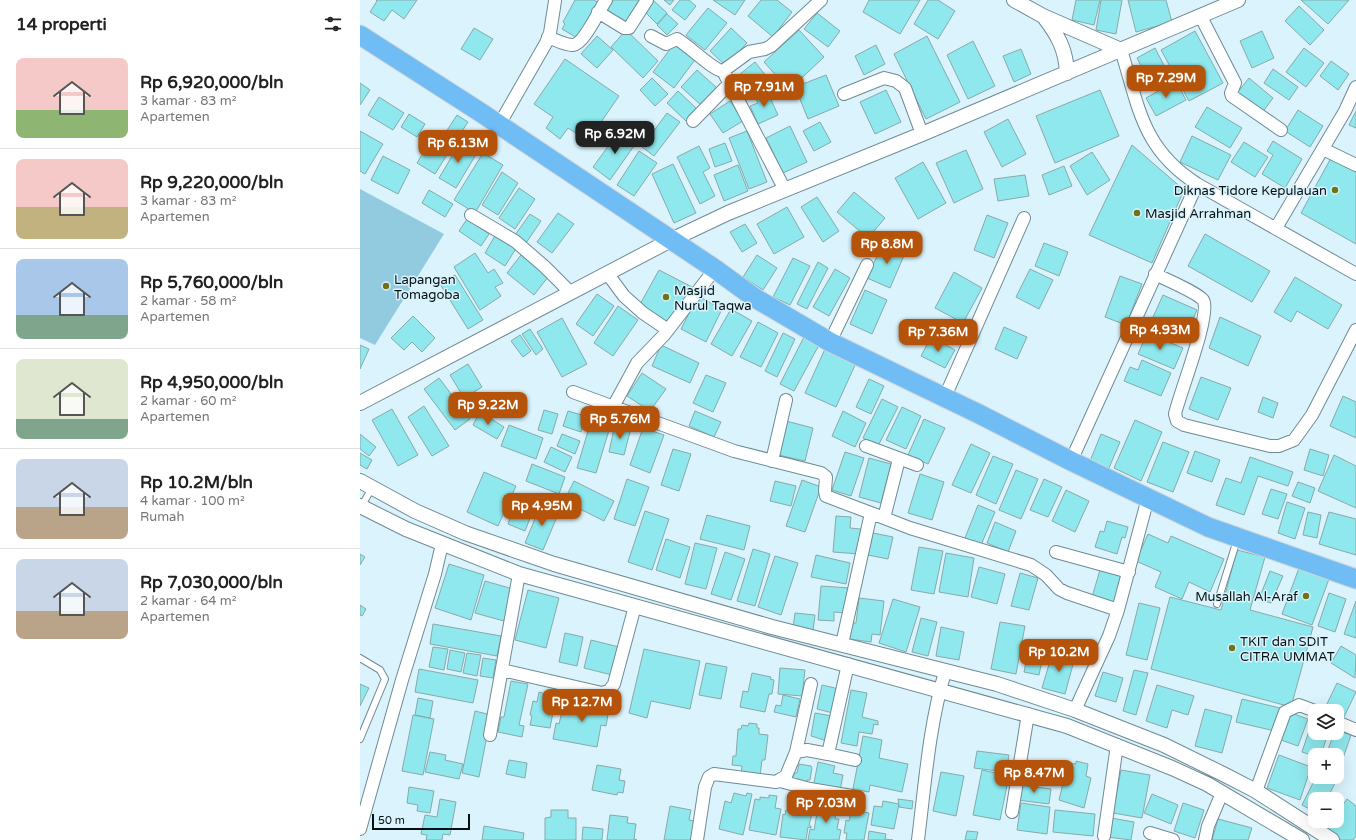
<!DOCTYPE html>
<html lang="id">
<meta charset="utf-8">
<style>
:root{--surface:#fff;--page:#f6f6f6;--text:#222;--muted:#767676;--line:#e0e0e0;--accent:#b45309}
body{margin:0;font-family:"Varela Round",sans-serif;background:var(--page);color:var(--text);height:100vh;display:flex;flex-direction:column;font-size:15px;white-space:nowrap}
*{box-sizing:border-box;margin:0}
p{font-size:13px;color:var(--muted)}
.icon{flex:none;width:22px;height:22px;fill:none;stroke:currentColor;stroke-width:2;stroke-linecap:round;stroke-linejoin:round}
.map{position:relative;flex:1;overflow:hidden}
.details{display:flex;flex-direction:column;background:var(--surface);width:360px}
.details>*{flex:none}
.fabs{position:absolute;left:948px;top:704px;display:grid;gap:8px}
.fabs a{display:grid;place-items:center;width:36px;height:36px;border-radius:8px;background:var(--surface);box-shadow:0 4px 16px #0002;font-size:20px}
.scale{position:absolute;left:12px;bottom:10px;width:98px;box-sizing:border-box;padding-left:4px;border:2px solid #051013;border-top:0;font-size:11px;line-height:14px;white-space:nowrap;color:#051013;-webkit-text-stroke:3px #daf3fc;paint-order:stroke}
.price{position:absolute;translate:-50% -34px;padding:0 9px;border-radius:8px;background:var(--accent);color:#fff;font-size:13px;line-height:26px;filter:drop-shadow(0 1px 2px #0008)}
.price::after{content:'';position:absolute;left:50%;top:24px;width:12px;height:9px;margin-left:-6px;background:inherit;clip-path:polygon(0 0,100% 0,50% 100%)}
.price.selected{background:#222;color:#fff}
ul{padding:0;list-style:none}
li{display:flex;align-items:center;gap:12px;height:100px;padding:0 16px}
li+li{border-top:1px solid var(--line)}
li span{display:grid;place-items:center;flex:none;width:112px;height:80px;border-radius:8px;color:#555}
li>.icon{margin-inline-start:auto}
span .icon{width:48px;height:48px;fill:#fffc;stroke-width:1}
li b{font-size:17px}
h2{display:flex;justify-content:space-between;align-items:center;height:48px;padding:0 16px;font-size:17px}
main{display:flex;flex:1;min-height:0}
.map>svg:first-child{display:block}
.green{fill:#92cbdf}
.building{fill:#8fe8ed;stroke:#88a9aa}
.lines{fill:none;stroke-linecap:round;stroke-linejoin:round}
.service-casing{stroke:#6e8b95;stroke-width:8}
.minor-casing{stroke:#6e8b95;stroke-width:14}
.tertiary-casing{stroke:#6e8b95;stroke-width:16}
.trunk-casing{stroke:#d2d4d5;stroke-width:21}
.service{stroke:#fff;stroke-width:6}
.minor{stroke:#fff;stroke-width:12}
.tertiary{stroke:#fff;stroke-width:14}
.trunk{stroke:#70bcf4;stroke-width:19}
.poi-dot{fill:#6e7219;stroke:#daf3fc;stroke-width:1.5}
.labels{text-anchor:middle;stroke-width:3;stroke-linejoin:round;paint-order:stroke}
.poi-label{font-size:13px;fill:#051013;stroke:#daf3fc;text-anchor:start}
</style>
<main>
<section class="details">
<h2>14 properti<svg class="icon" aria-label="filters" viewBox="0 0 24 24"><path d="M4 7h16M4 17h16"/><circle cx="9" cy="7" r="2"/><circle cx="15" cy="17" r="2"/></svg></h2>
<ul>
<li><span style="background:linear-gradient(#f6c9c9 65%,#8fb573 0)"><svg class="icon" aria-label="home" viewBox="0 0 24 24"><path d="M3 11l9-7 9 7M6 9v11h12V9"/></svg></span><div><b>Rp 6,920,000/bln</b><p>3 kamar · 83 m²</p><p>Apartemen</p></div></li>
<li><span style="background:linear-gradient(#f6c9c9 60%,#c2b280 0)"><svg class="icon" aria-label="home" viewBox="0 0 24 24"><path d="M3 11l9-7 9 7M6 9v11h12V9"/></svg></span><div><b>Rp 9,220,000/bln</b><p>3 kamar · 83 m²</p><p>Apartemen</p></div></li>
<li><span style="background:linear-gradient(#a9c7e8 70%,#7fa58c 0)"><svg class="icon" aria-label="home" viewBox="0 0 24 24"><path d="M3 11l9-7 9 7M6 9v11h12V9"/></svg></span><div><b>Rp 5,760,000/bln</b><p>2 kamar · 58 m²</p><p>Apartemen</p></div></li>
<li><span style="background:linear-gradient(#dfe7d0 75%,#7fa58c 0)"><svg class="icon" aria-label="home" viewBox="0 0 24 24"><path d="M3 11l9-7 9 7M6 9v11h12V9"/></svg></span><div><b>Rp 4,950,000/bln</b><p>2 kamar · 60 m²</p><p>Apartemen</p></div></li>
<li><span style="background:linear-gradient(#c9d6e8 60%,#b9a48a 0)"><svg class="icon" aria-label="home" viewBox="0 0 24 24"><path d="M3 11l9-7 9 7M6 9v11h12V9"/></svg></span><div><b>Rp 10.2M/bln</b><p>4 kamar · 100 m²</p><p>Rumah</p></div></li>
<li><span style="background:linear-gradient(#c9d6e8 65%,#b9a48a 0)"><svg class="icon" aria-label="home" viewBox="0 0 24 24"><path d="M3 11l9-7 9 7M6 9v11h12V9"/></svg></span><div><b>Rp 7,030,000/bln</b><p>2 kamar · 64 m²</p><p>Apartemen</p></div></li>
</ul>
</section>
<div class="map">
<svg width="996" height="840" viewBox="0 0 996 840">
<rect width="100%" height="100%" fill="#daf3fc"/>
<path class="green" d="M0 189 84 234 15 345 0 338Z"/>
<path class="building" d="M16 0H57L44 19 32 10 24 21 10 12 17 1Z
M215 0H234L239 3 219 39 202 29 205 24 203 22Z
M253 0H285L268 27 245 12Z
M293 0 307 13 297 24 282 9Z
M304 0H314L310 5Z
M320 0H329L336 6 325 20 312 10Z
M353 0H385L375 15Z
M401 0H417L432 12 413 37 388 16Z
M509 0H560L540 34 503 12Z
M568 0H578L595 11 578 39 554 24Z
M716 0H740L734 25 712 20Z
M741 0H762L756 34 736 30Z
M768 0H806L812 22 776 32Z
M941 0H989L968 24Z
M939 6 964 30 950 45 925 21Z
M348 8 367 23 345 50 326 35Z
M457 13 480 31 468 47 444 29Z
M307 14 318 24 307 35 297 25Z
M114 28 133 39 120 60 101 49Z
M371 28 387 43 366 66 350 51Z
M266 30 298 61 283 78 251 47Z
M439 30 464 57 429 90 404 62Z
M835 31 863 83 829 101 801 50Z
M902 31 914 58 892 68 880 41Z
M237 36 253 50 237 68 221 54Z
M567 36 600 102 566 119 534 54Z
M316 41 337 57 314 88 293 72Z
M613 41 635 86 608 99 587 55Z
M516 45 525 64 504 75 495 56Z
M795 48 809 75 791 85 777 58Z
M944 48 964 63 946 87 926 72Z
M661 49 671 74 654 82 643 56Z
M205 59 259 96 228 141 208 128 200 139 186 128 193 117 174 104Z
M971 61 989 74 978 90 960 76Z
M395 62 410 81 397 92 392 85 384 92 374 79Z
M913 69 938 87 929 100 904 83Z
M337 70 357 88 342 106 321 87Z
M466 75 479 106 448 119 435 87Z
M292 78 308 94 295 106 280 90Z
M889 78 913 98 902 113 877 93Z
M816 81 826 100 796 116 786 98Z
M0 83 10 90 0 105Z
M526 90 541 122 515 134 500 102Z
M740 90 759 136 695 163 676 116Z
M318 91 337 109 326 121 307 103Z
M407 91 418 115 398 124 390 106 398 103 395 97Z
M19 97 44 113 33 130 8 115Z
M370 101 383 121 363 133 350 114Z
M847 107 882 128 870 148 835 127Z
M938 110 963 126 950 147 925 131Z
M996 111V128L989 125Z
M307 113 320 122 294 156 282 147Z
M49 114 65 124 57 137 41 127Z
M97 115 108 122 97 139 86 132Z
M648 119 666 154 642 167 624 132Z
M460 122 471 142 454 151 443 131Z
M430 126 447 162 423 173 406 138Z
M260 130 276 143 250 180 233 167Z
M0 131 23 144 5 174 0 171Z
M387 131 407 182 389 189 369 138Z
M74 134 93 145 75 174 57 163Z
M832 136 871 155 858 180 820 162Z
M101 141 118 151 96 188 79 178Z
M913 141 942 159 925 188 902 174 913 155 907 151Z
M884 142 908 157 895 177 871 162Z
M365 143 372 161 355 167 349 149Z
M772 145 824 190 792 263 729 235Z
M339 146 350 168 343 172 355 196 340 204 317 157Z
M606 150 623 189 594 203 576 163Z
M279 151 297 163 274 196 257 185Z
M732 152 750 180 727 195 710 166Z
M123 153 143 165 115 213 94 200Z
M23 156 50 170 38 194 11 180Z
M972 156 996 168V244L941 213Z
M563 162 586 203 558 219 535 178Z
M313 164 336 213 314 223 292 174Z
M378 165 388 191 364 201 354 175Z
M704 166 712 186 689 195 682 175Z
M142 172 158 183 138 215 122 205Z
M665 175 669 196 638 201 634 179Z
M159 188 175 199 155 229 139 218Z
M69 190 93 204 85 217 62 203Z
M494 192 525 218 508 238 477 212Z
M457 197 479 231 463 242 441 207Z
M427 207 444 237 414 254 397 224Z
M198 213 214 224 192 253 177 242Z
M170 214 181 221 166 243 155 235Z
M627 215 648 223 634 258 614 250Z
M107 219 129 234 121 246 99 231Z
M385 224 397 243 382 252 370 232Z
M136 234 157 247 145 266 125 253Z
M845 234 910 271 892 302 828 266Z
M524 241 546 251 530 288 507 278Z
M684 243 708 252 699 276 675 266Z
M115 253 128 273 134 269 143 283 135 287 141 296 120 310 94 267Z
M161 255 188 277 174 295 147 273Z
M397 255 417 268 403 290 383 277Z
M433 258 450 266 430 305 413 297Z
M458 262 468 268 447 309 437 304Z
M475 269 490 278 469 316 453 307Z
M670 269 693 280 679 309 656 297Z
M299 270 334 288 309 326 279 306Z
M594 272 622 288 603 323 575 308Z
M95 275 123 320 108 329 80 284Z
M760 276 782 284 766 325 745 317Z
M935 277 982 305 968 329 937 311 931 322 914 312Z
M505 290 527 300 512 334 490 324Z
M237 294 254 306 233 336 216 324Z
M803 295 837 310 823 341 789 326Z
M338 296 362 309 346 342 321 329Z
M258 306 278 320 253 356 234 343Z
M371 309 392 321 372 356 351 344Z
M53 316 75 338 62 352 52 342 44 350 31 338Z
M860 317 901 336 888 366 849 348Z
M202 318 227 364 202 377 177 332Z
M398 322 418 333 401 367 380 357Z
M644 327 667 337 657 359 635 349Z
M170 329 183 349 176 355 162 334Z
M423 333 435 339 417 377 405 371Z
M787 333 823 348 814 369 778 354Z
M160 335 171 351 163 357 151 341Z
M444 337 459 345 434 391 420 384Z
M571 337 595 350 585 368 561 356Z
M0 345 9 349 0 369Z
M301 345 339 363 330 383 292 366Z
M465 349 496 363 476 407 445 393Z
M782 360 811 373 801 396 764 381 770 367 778 370Z
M108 364 122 387 104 398 90 375Z
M282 373 306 389 290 411 267 396Z
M346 375 366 383 353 412 333 403Z
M841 377 871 388 858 420 829 409Z
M79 378 110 419 95 430 64 389Z
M509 379 524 386 511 414 496 407Z
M983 396 996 402V438L970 426Z
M903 397 918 403 913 418 898 412Z
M522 399 538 407 518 446 503 438Z
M64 406 89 446 72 456 48 417Z
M542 407 561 416 546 449 526 440Z
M32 409 58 455 38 466 12 420Z
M184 410 198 414 192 434 178 430Z
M208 411 225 416 221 432 203 426Z
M234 411 253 417 236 473 217 468Z
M335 411 361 422 354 437 329 426Z
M483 411 506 423 495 447 472 436Z
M120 412 144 427 137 439 113 425Z
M564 419 585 428 568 464 548 455Z
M775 420 802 432 781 481 754 468Z
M426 421 453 428 445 461 418 455Z
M255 424 271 428 264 455 249 452Z
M149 425 183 438 176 459 141 446Z
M283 428 304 435 290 473 270 465Z
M0 434 16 447 9 456 0 449Z
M202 434 220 441 215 454 197 446Z
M741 434 760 442 749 468 730 461Z
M803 442 829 452 813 492 787 482Z
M611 444 630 453 611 493 592 485Z
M191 447 212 457 205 472 184 462Z
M313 449 331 454 319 491 301 485Z
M950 449 969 455 963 476 944 470Z
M835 451 860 460 852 482 827 473Z
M485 452 504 458 491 496 472 490Z
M0 453 12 460 7 469 0 465Z
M974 455 996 466V508L958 491Z
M633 456 653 464 636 504 616 495Z
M890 457 933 472 928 486 898 476 884 515 856 505 866 478 881 483Z
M509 458 531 464 521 503 499 497Z
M172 464 205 477 199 494 166 481Z
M656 470 678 479 661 519 639 510Z
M124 472 156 486 138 526 107 512Z
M560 474 584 482 572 520 548 513Z
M267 479 289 487 275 526 254 519Z
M684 479 702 487 688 517 670 510Z
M442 480 461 487 445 532 426 526Z
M214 481 254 501 244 521 204 501Z
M415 481 436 486 431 506 410 501Z
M938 482 955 488 950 503 932 496Z
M911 489 927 494 918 519 902 514Z
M706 490 729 501 715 532 692 521Z
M159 496 176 503 165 531 148 524Z
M927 502 945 508 935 539 918 533Z
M181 504 199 512 183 550 165 543Z
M618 505 635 512 621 545 605 538Z
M285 511 309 519 292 570 268 562Z
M948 512 961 515 957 538 943 535Z
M969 512 996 519V555L959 544Z
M347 515 390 526 384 550 340 539Z
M476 516 491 517 490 528 501 529 499 554 473 552Z
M747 521 768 527 765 538 762 537 757 554 735 547 740 531 744 532Z
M635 522 656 531 648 552 627 543Z
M513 533 533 537 528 559 508 555Z
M788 534 808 543 811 536 864 559 850 592 829 582 822 599 795 587 801 572 776 561Z
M306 539 330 547 320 578 296 570Z
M335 543 357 548 346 589 325 584Z
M559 547 583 551 574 594 551 590Z
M393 549 410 554 395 606 377 601Z
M877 550 905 557 890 610 953 627 931 707 791 669 810 597 861 610Z
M365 552 385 559 371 600 351 594Z
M586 553 614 558 608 597 579 592Z
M0 554 5 557 0 565Z
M456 555 490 563 486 584 451 577Z
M415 556 438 563 421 615 398 607Z
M89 564 124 575 111 620 75 608Z
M619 567 645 574 637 604 611 597Z
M939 568 969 579 952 625 922 614Z
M740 570 764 577 756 604 732 597Z
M910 571 923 576 911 603 899 599Z
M660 573 678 578 669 610 651 606Z
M125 581 153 589 144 621 115 613Z
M461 586 490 588 488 613 474 612V621L458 620Z
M168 590 199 598 186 648 155 640Z
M969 593 986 599 975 632 958 626Z
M499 598 524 601 520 635 512 634 511 642 489 639 492 623H496Z
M533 599 560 607 546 652 519 643Z
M996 601V638L984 634Z
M779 603 800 608 787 660 766 655Z
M0 605 6 609 2 616 0 615Z
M435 613 455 615 453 631 433 628Z
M561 618 577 622 568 656 552 652Z
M640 622 665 626 656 674 631 669Z
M73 624 141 636 137 656 70 644Z
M581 627 604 632 599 660 576 656Z
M205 633 223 637 217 666 199 662Z
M231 640 259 647 252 675 224 668Z
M670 643 685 646 679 675 664 672Z
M981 646 996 655 995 678 971 663Z
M73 647 88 649 84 670 69 667Z
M284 649 340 661 330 709 291 701 287 718 269 713Z
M90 650 105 653 101 672 87 669Z
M693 651 715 657 705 694 682 688Z
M107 653 121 655 117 676 103 673Z
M123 658 136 660 133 678 120 676Z
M346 663 367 667 361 699 339 695Z
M420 668 445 670 442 696 418 694Z
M59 669 118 680 113 703 55 692Z
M774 670 788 673 776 715 763 711Z
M743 672 763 678 756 702 735 696Z
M392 673 411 677 410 679 414 680 412 694H409L405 712 380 707 383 691 388 692Z
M151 681 168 684 159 725 164 726 162 737 138 732 141 717H144Z
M977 683 996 692 984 717 977 714V711L965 708Z
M0 684 9 688 0 706Z
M462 685 479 689 473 713 457 709Z
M797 685 834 696 828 715 812 710 807 728 786 721Z
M491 690 507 693 502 717 518 721V725L514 724 512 734 499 732 497 746 481 743Z
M179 692 196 697 190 728 170 725 172 716 170 715 173 701 177 702Z
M423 695 440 699 436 717 414 712 416 705 421 706Z
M58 698 73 701 70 718 55 715Z
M211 699 238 705 239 701 250 703 246 726 241 725 237 747 193 739 196 723 199 724 202 712 208 713Z
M882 699 920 708 915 731 876 722Z
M845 709 872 716 862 753 835 746Z
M115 711 131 715 119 777 102 773Z
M455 713 472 716 467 741 451 736Z
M931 713 948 719 938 746 921 740Z
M53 715 74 719 63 775 42 771Z
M952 722 955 723V733H968L961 755H955V756L942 752Z
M389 723 397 724V728H399V734L408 735 405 760H402L400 776 381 774 382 766 372 765 373 756H376L378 729H381L382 725 388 726Z
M977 730 991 735 981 764 977 763V755H966L974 733H977Z
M503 736 522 740 519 758 548 764 542 792 510 785 509 792 493 789Z
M617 751 649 755 646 772 614 768Z
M70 752 86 755 85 760 103 764 99 779 65 772Z
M919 755 951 767 940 800 907 788Z
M149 760 167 763 165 778 146 774Z
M716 761 728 764 726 776 731 778 724 808 699 800 708 763 716 764Z
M458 762 475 766 473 773 483 775 480 791 453 788Z
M439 764 451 766 452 768 450 780H447L446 786 432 783 434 773H437Z
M237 765 261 769 259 780 265 781 263 793 258 792 257 795 232 790Z
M622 770 649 776 640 820 613 815Z
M761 770 790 775 782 818 753 813Z
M581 772 604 776 596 816 573 811Z
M956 777H963L975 783 967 799H955V812L942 805Z
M659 785 691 789 689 804 657 800Z
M49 787 74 791 70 813 57 811 58 805 47 803Z
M374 793 386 796 387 793 392 794 383 835 359 829 365 801 371 803Z
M792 794 818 805 811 824 784 813Z
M409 795 417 796 415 808 421 809 416 835 389 830 395 799 400 800V797L409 798Z
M440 796 451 798 450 802H455L449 825 451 826V828L448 827 446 840 420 837 423 814 425 815 426 810 431 811 432 802 439 803Z
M80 799 96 802 90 835 83 834 82 840H66L67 835 61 834 65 815 77 817Z
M538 799 553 801 552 809 539 807Z
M987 799 996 806V836L993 840H978L965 830 971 821H977V813Z
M523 801 539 804 534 829 511 825 514 806 522 807Z
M459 802 477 806 475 819H479L477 829 481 830 479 840H448L450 829 454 830Z
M661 803 690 807 687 834 657 830Z
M823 803 844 810 835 838 814 831Z
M310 806 331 810 329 820 339 822 336 840H304Z
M191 810H208V818H216V840H185V818L191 817Z
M695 810 735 814 733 836 693 832Z
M498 811 509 813 504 840H486L487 833H484L486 820 489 821 491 812 498 814Z
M250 815 268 817 267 823 276 824 274 839 277 840H247Z
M751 818 774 822 771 840 747 837Z
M858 819 892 828 888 840H852Z
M124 826 164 833 163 840H122Z
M223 827 243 829 242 840H222Z
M509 831 526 834 525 839 533 840H508Z
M607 831 618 832 616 840H605Z"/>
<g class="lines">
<g class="service-casing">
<path id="service" d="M1 507 12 488
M857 604 877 540
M0 658 20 670 25 679 0 739"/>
</g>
<g class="minor-casing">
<path id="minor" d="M238 12 264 28H269L287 0
M841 17 875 83 871 93 872 96 921 130
M291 36 306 44 317 39C328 45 354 71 363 71L389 52 405 49 411 46 461 0
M188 37C196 40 204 45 213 45 224 44 239 10 246 0
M761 50C779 107 782 149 837 184L996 274
M363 71 425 190
M484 94 524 78 536 81 545 88 562 134
M333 121 370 83
M139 125 186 43 190 33 195 1
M963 149 996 165
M111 215 155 241 185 267 210 292
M916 228 985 111 996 87
M247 273 264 296 283 313 308 330
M795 274C805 279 838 293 843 300 852 312 819 395 815 414L817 421 824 425 910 446H919L934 440 952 415 996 330
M470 342 507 265
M213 392 374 451 461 473 466 477 465 491 466 496 511 513
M584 399 664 218
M253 407 277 363 304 335 355 269
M506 446 557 465
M412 461 426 400
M711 461 837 184
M524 518 539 459
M696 552 769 572
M482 644 511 513 550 528 671 565 686 575 699 589 707 593 758 610
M142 670 242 693 249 691 254 684 275 606
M715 710 749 636 758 610 788 498
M977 722 996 730
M130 735 159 574
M436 752 447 750 468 754 488 664
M468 754 495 760
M420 781 450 789 492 796
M896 791 925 712 939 705 955 711
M652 812 668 714
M0 829 42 680 75 574 82 544
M790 833 813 840
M744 836 757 745
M337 840 345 787 349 777 354 774 416 782 426 776 436 752 451 684
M558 840C565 784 569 726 585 672
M845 840 848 826 862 793"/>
</g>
<g class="tertiary-casing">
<path id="tertiary" d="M654 0 683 16 761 50
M684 17C698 35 706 50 707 73
M0 403 311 240 368 213 562 134 878 0
M0 481 55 511 105 533 194 564 412 627 637 684 715 710 804 745 865 775 896 791 972 840
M0 506 46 529 159 574 707 726 812 768 847 784 942 840"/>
</g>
<g class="trunk-casing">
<path id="trunk" d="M0 35 120 112 355 269 395 298 470 342 619 414 711 461 848 527 996 579"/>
</g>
<use href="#service" class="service"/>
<use href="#minor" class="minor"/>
<use href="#tertiary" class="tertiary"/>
<use href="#trunk" class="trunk"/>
</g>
<g class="poi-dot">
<circle cx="975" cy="190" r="4"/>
<circle cx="777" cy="213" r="4"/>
<circle cx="26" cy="286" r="4"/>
<circle cx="306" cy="297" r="4"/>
<circle cx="946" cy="596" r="4"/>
<circle cx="872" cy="648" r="4"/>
</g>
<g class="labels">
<g class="poi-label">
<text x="967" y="195" text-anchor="end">Diknas Tidore Kepulauan</text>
<text x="785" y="218">Masjid Arrahman</text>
<text x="34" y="284">Lapangan<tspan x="34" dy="15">Tomagoba</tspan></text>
<text x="314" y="295">Masjid<tspan x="314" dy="15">Nurul Taqwa</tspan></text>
<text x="938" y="601" text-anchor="end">Musallah Al-Araf</text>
<text x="880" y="646">TKIT dan SDIT<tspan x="880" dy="15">CITRA UMMAT</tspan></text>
</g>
</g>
</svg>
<div class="fabs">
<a><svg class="icon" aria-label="layers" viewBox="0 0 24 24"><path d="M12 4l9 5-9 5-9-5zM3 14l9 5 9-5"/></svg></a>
<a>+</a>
<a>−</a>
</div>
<div class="scale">50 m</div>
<b class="price" style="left:806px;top:99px">Rp 7.29M</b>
<b class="price" style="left:404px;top:108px">Rp 7.91M</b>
<b class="price selected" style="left:255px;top:155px">Rp 6.92M</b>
<b class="price" style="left:98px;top:164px">Rp 6.13M</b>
<b class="price" style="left:527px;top:265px">Rp 8.8M</b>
<b class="price" style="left:800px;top:351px">Rp 4.93M</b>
<b class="price" style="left:578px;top:353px">Rp 7.36M</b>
<b class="price" style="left:128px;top:426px">Rp 9.22M</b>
<b class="price" style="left:260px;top:440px">Rp 5.76M</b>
<b class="price" style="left:182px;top:527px">Rp 4.95M</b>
<b class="price" style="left:699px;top:673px">Rp 10.2M</b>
<b class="price" style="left:222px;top:723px">Rp 12.7M</b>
<b class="price" style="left:674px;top:794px">Rp 8.47M</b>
<b class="price" style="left:466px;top:824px">Rp 7.03M</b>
</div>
</main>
